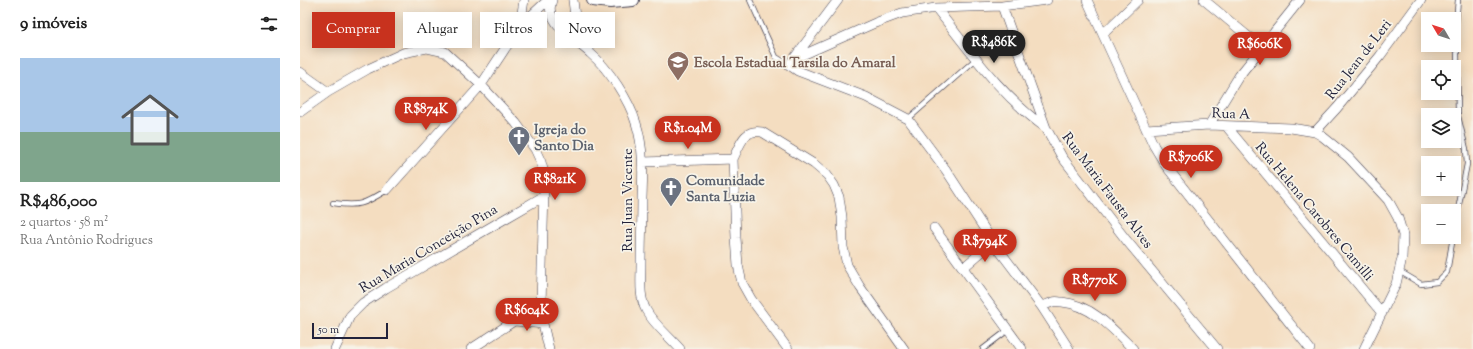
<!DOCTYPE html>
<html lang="pt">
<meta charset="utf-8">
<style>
:root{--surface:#fff;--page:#f2f2f2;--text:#222;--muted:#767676;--line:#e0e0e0;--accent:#c8321e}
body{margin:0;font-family:"Sorts Mill Goudy",serif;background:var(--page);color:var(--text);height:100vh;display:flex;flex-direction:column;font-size:15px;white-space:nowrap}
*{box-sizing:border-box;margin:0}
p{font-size:13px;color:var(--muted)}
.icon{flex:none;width:22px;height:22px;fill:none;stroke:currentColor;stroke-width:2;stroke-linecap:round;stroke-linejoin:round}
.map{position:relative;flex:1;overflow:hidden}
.drawer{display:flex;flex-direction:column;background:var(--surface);width:300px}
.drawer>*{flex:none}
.top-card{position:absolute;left:12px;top:12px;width:380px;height:36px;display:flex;gap:8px}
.needle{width:26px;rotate:309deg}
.controls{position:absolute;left:1121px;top:12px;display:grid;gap:8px}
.controls a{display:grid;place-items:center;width:40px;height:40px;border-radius:0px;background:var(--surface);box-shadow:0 2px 10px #0003;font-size:20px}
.scale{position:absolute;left:12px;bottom:10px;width:76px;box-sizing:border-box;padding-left:4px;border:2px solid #22223b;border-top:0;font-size:11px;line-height:14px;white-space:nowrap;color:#22223b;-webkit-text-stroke:3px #f7f3e8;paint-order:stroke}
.price{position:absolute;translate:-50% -34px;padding:0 9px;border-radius:14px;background:var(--accent);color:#fff;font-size:13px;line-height:26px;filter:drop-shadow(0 1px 2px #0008)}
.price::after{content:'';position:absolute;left:50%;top:24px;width:12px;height:9px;margin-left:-6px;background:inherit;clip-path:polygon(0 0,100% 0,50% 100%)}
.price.on{background:#222;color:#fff}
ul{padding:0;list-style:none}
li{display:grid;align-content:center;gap:8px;height:212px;padding:0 20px}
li+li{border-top:1px solid var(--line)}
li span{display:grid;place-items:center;height:124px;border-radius:0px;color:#555}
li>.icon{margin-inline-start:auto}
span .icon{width:72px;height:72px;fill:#fffc;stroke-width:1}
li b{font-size:17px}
h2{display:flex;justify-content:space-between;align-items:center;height:48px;padding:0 20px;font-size:17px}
.tag{padding:0 14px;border-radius:0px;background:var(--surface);box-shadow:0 2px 10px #0003;font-size:14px;line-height:36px}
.tag.on{background:var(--accent);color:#fff}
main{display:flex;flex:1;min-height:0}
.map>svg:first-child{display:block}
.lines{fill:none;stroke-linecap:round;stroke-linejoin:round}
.service-casing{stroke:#423e4f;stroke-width:6}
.minor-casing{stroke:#423e4f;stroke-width:10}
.secondary-casing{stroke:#423e4f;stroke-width:14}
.service{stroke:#fff;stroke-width:4.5}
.minor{stroke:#fff;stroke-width:9}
.secondary{stroke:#fff;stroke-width:12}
.labels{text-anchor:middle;stroke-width:3.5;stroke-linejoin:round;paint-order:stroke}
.street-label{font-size:14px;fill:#22223b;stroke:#f7f3e8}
.education-label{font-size:14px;font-weight:bold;fill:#785e54;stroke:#f7f3e8;text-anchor:start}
.worship-label{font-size:14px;font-weight:bold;fill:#5b616d;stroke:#f7f3e8;text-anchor:start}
</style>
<main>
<section class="drawer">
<h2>9 imóveis<svg class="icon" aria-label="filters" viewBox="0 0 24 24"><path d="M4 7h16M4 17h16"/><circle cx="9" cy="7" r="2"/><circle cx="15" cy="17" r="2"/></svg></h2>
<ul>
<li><span style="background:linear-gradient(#a9c7e8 60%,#7fa58c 0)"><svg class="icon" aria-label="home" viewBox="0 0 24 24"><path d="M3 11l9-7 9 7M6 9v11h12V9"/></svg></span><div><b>R$486,000</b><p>2 quartos · 58 m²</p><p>Rua Antônio Rodrigues</p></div></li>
</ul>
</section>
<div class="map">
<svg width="1173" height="349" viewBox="0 0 1173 349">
<rect width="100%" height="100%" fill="#f7f3e8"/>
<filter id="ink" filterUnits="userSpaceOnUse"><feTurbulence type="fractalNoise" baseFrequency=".025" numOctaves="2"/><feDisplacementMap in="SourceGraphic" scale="8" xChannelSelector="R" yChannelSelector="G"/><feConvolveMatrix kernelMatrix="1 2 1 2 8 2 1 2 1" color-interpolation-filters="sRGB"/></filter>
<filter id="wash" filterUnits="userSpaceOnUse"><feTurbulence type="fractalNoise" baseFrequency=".012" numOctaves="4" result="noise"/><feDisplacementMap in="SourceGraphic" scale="16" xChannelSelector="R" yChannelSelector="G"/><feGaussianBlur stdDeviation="0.9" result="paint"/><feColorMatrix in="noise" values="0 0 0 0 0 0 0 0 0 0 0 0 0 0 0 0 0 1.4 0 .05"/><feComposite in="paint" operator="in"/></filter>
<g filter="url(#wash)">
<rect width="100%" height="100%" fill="#f4ddc0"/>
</g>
<g filter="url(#ink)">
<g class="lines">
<g class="service-casing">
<path id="service" d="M450 0 476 57 489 65
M608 119 676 59
M33 203C60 207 64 204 87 190
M1154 230 1167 164 1166 149 1158 116 1157 53 1155 34 1158 0
M1099 271 1121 284 1137 282 1147 272 1153 237
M683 349 708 330"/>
</g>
<g class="minor-casing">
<path id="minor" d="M252 0C250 7 249 11 253 17 261 33 277 41 290 53 309 69 329 100 336 123 344 148 343 173 342 198 342 221 341 243 341 265 341 280 339 297 346 310 354 325 369 336 380 349
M273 0 276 26 289 50
M538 0 489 65 498 71 566 97 608 119 646 170 693 242 742 307 769 349
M787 0 854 146 866 166 1010 349
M904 0 961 47
M702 6 746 128 762 157 827 241 917 349
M636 8C671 52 700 95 746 128
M220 26 224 0
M803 34 838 0
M496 58 575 23 602 13 636 8 702 6 747 0
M0 72 28 92
M0 112 28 92 68 69 103 53 127 48 145 52 181 85 216 123 235 149 241 162 244 173V190L241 306 243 324 249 349
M909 125 939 76 1000 0
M927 127 1082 313
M846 129 909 125 991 128 1015 132 1022 136 1048 157 1088 200 1098 218 1103 235 1102 258 1096 284 1064 349
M1015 132 1037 108 1080 56 1121 0
M343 162 433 159
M87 190 181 85 220 26 248 0
M634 228 722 349
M663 268 693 242
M742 307C745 305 749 303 753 302 756 301 759 302 762 302 792 305 813 329 833 349
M215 321 243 324
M35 349 50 316 63 303 86 288 244 196
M171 349 214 321 241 306
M488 349 451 299 442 283 438 265 436 238 433 159C440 145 444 128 462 132L514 164 527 175 534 185 539 197 542 217 543 247 547 265 560 287 604 349"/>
</g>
<g class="secondary-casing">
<path id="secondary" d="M293 0 310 2 333 0"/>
</g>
<use href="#service" class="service"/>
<use href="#minor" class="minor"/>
<use href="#secondary" class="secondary"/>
</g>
</g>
<defs>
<g id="school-pin" transform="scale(1.15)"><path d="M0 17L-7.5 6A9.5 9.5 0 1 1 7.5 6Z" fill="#8d6e63" stroke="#f7f3e8"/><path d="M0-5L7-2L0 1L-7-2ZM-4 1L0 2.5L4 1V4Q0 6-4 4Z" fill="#fff"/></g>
<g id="church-pin" transform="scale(1.15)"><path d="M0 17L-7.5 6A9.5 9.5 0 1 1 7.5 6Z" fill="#6b7280" stroke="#f7f3e8"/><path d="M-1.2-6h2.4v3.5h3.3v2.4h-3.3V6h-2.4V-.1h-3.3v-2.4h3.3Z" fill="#fff"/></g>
</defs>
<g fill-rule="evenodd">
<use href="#school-pin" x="378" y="62"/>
<use href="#church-pin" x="219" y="137"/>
<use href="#church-pin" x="371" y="188"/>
</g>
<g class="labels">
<g class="street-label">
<text transform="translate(1058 59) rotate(-52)" y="5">Rua Jean de Leri</text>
<text transform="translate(931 113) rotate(2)" y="5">Rua A</text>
<text transform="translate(808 190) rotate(53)" y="5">Rua Maria Fausta Alves</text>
<text transform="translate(327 200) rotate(-90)" y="5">Rua Juan Vicente</text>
<text transform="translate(1015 211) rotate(50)" y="5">Rua Helena Carobres Camilli</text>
<text transform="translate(128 248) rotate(-31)" y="5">Rua Maria Conceição Pina</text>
</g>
<g class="education-label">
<text x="394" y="67">Escola Estadual Tarsila do Amaral</text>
</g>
<g class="worship-label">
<text x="234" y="134">Igreja do<tspan x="234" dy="16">Santo Dia</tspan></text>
<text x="386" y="185">Comunidade<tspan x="386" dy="16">Santa Luzia</tspan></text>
</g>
</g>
</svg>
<div class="controls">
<a><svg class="needle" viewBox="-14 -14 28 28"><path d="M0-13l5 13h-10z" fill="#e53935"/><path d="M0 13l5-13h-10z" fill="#767676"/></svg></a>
<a><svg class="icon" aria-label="locate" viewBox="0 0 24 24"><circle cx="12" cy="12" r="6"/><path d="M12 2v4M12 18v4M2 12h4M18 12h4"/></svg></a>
<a><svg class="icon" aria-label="layers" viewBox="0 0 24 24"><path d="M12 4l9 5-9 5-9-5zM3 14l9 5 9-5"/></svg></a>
<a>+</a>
<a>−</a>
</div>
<div class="scale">50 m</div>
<b class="price on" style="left:694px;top:64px">R$486K</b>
<b class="price" style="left:960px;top:66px">R$606K</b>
<b class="price" style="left:126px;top:131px">R$874K</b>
<b class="price" style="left:388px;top:150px">R$1.04M</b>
<b class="price" style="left:891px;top:179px">R$706K</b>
<b class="price" style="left:255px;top:201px">R$821K</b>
<b class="price" style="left:685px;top:263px">R$794K</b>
<b class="price" style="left:795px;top:302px">R$770K</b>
<b class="price" style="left:227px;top:332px">R$604K</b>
<div class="top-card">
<a class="tag on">Comprar</a>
<a class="tag">Alugar</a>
<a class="tag">Filtros</a>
<a class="tag">Novo</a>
</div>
</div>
</main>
